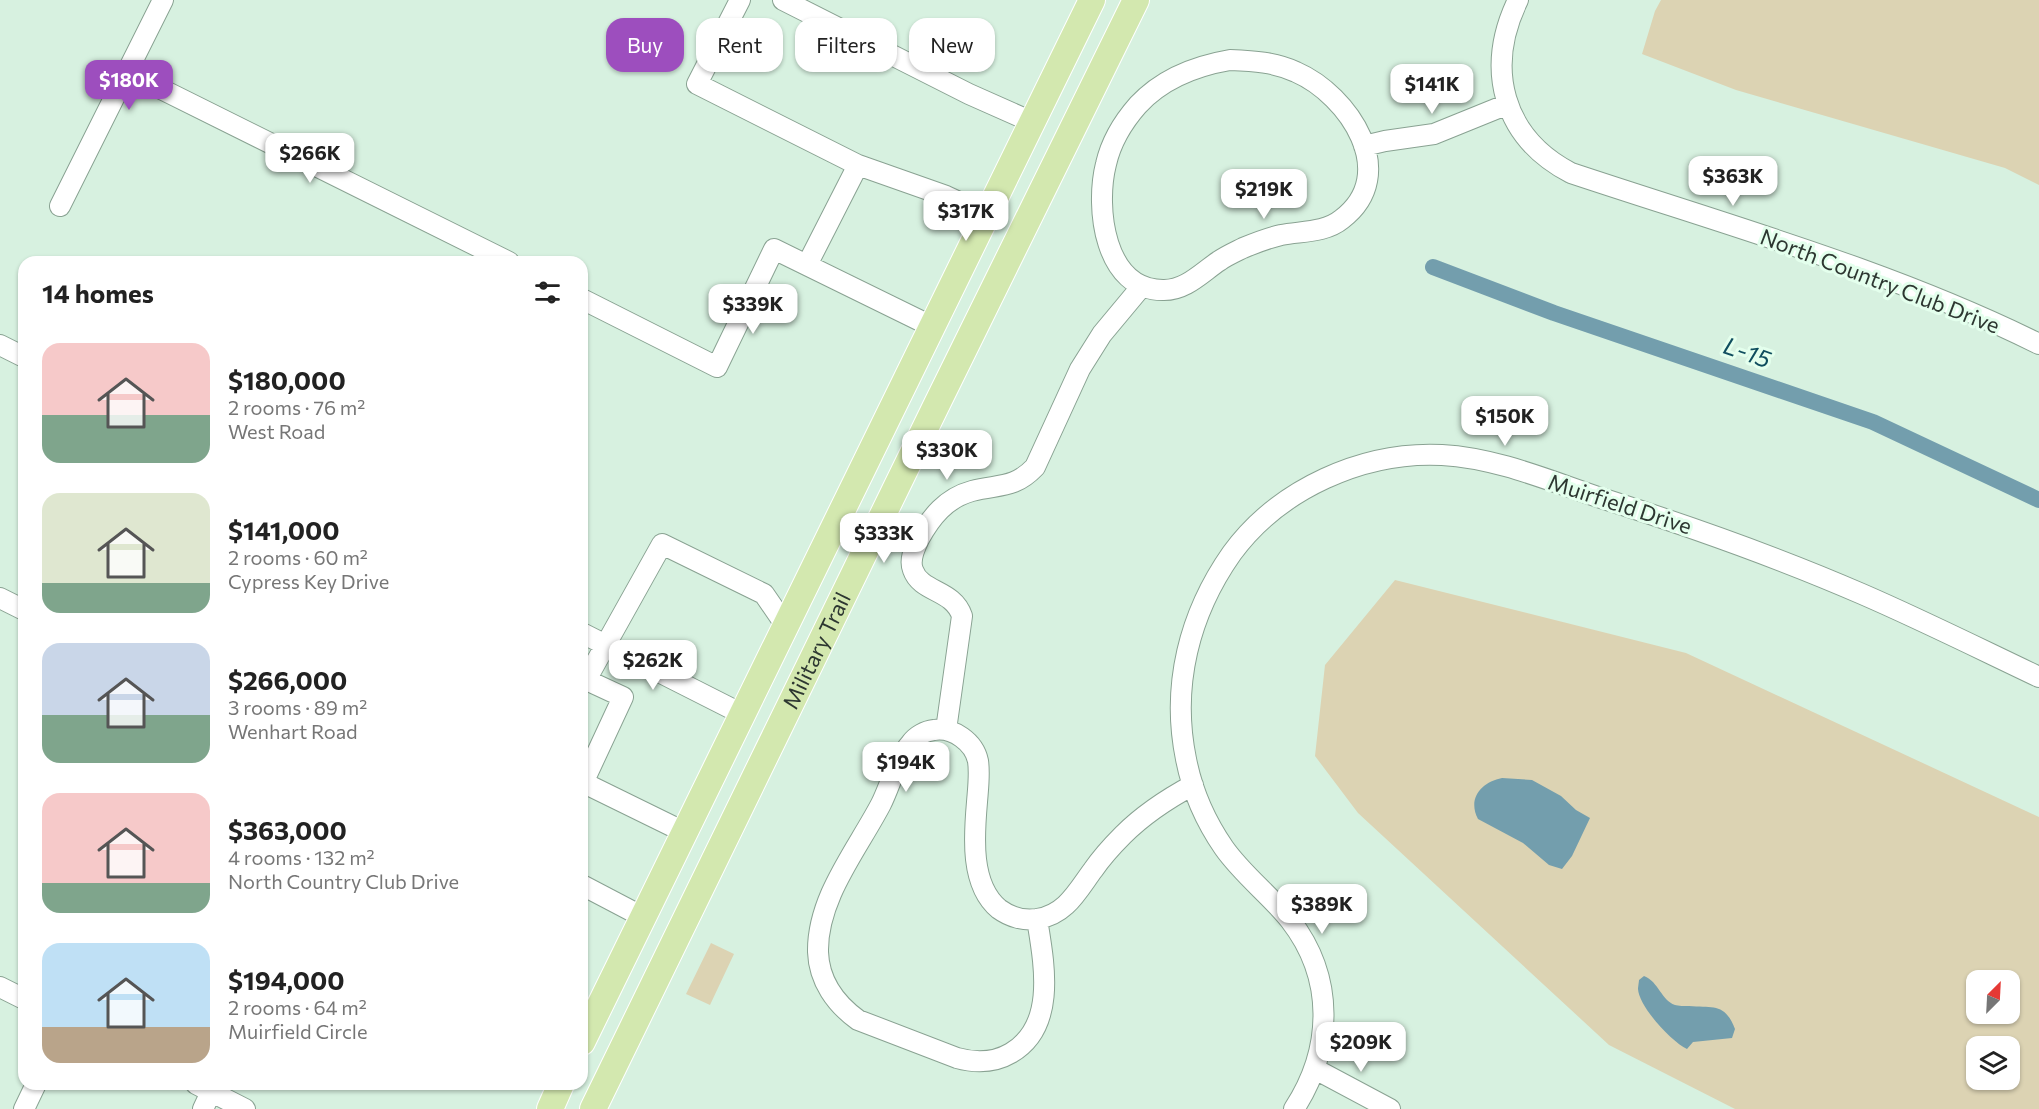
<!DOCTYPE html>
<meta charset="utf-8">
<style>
:root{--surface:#fff;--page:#f6f6f6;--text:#222;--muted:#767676;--accent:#9d4ebe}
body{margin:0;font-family:Commissioner,sans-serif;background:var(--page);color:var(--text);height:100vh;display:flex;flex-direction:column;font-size:22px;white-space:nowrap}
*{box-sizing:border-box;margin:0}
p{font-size:20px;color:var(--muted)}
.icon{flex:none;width:33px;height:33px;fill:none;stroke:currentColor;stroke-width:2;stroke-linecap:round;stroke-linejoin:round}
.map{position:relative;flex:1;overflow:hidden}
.sheet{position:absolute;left:18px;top:256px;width:570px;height:834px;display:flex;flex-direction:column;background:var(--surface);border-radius:18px;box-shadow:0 2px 4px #0004}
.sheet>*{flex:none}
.guide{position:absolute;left:606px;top:18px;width:570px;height:54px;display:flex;gap:12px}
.needle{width:39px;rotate:24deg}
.fabs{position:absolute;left:1966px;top:970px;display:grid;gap:12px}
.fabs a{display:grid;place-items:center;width:54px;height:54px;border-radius:12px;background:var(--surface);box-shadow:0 2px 4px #0004;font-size:30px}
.price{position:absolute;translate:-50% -51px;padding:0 14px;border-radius:12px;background:#fff;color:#222;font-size:20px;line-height:39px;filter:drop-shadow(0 2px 3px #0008)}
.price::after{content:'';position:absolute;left:50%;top:36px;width:18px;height:14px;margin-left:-9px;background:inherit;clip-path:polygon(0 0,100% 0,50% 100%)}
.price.current{background:var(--accent);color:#fff}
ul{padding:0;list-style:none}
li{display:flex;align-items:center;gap:18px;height:150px;padding:0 24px}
li span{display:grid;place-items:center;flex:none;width:168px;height:120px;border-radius:18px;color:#555}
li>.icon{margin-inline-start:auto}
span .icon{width:72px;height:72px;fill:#fffc;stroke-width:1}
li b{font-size:26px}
h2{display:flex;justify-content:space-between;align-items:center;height:72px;padding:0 24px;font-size:26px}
.pill{padding:0 21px;border-radius:18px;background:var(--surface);box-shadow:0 2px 4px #0004;font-size:21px;line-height:54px}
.pill.current{background:var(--accent);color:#fff}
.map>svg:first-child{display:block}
.green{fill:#dcd3b3;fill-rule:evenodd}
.water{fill:#739ead}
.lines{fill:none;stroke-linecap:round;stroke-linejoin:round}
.canal{stroke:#739ead;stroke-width:16}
.minor-casing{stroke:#89a292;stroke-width:22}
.major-casing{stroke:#fff;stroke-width:28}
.minor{stroke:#fff;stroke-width:20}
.major{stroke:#d3e8af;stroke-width:26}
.labels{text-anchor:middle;stroke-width:6;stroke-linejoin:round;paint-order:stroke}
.street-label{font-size:22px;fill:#2d3731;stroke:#e4ffed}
.water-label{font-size:24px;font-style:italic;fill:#0f4d5e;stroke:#e4ffed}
</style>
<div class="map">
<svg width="2039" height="1109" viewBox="0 0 2039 1109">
<rect width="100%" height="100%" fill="#d7f1e0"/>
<path class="green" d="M1661 0H2039V185L2005 168 1736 90 1642 54 1655 11Z
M1395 580 1686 653 2039 817V1109H1735L1609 1045 1358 813 1315 756 1325 665ZM1977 981H2010V1014H1977ZM1977 1047H2010V1080H1977Z
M711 943 734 954 710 1005 686 994Z"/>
<path class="water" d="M1502 778 1532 780 1561 796 1576 810 1590 818 1572 856 1562 869 1549 865 1523 843 1478 819C1467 798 1482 782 1502 778Z
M1644 976C1659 982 1661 1000 1675 1005 1678 1006 1685 1006 1689 1006 1714 1008 1725 1003 1735 1029L1732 1038 1693 1042 1687 1049C1672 1042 1639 1007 1638 989 1638 988 1639 981 1639 980Z"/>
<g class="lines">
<path class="canal" d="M1433 267 1554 313 1873 422 2039 500"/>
<g class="minor-casing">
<path id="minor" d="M740 0 697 84 858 165
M783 0 969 94 1032 122
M1518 0C1485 68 1502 137 1571 173 1727 225 1892 271 2039 344
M1230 60C1253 61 1275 62 1296 72 1349 95 1401 174 1342 219 1325 233 1301 231 1281 235 1268 238 1255 243 1243 248 1235 252 1226 256 1219 261 1201 273 1186 290 1164 290 1104 291 1095 207 1106 164 1111 142 1123 122 1138 105 1163 78 1195 66 1230 60Z
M127 72 509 262
M1364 146 1385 141 1434 134 1508 104
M60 206 163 0
M807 265 858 165 946 196 987 215
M582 299 717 367 774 249 933 327
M0 345 24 357
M0 598 24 610
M582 633 742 714
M582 678 623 697 583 783
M586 680 662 544 764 594 786 626
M946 730 962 616C953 589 921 593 913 570 909 560 914 549 919 539 931 517 946 498 972 491 999 484 1014 489 1035 467L1080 369 1102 334 1142 286
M582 782 684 832
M582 885 643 917
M1037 919C1044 963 1057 1026 1011 1053 994 1063 975 1063 957 1058L858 1020C836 1004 819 981 818 952 817 898 857 850 881 804 891 784 896 760 911 743 916 736 925 731 934 730 953 727 974 742 978 761 980 774 978 789 977 802 974 836 970 885 999 909 1010 917 1024 921 1037 919 1066 915 1078 890 1093 870 1102 857 1112 846 1123 835 1143 815 1167 799 1193 785
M0 987 24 999
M1315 1069 1390 1109
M196 1084 245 1109
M24 1109 36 1084
M203 1109 211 1092
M1294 1109C1333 1049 1335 978 1290 920 1270 895 1243 875 1224 848 1206 822 1192 790 1186 759 1171 686 1189 614 1232 553 1279 489 1363 451 1442 455 1497 458 1550 481 1601 498 1689 526 1777 557 1862 594 1922 620 1980 649 2039 677"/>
</g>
<g class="major-casing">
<g id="major">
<path d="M582 1042 1092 0"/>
<path d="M550 1109 561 1084"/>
<path id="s1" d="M593 1109 936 406 1136 0"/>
</g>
</g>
<use href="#minor" class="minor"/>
<use href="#major" class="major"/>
</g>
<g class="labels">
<g class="street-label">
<text transform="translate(1880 281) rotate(21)" y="8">North Country Club Drive</text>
<text transform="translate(1620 504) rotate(18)" y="8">Muirfield Drive</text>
<text dy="8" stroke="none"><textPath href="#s1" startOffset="510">Military Trail</textPath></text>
</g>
<g class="water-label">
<text transform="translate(1747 353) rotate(19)" y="8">L-15</text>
</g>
</g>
</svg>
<div class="fabs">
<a><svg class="needle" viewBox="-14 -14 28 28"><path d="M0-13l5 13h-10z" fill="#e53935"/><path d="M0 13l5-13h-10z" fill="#767676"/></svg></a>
<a><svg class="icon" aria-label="layers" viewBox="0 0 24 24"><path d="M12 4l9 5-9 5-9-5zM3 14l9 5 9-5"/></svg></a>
</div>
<b class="price current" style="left:129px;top:111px">$180K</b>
<b class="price" style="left:1432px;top:115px">$141K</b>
<b class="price" style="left:310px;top:184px">$266K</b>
<b class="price" style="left:1733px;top:207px">$363K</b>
<b class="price" style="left:1264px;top:220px">$219K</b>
<b class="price" style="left:966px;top:242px">$317K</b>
<b class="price" style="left:753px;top:335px">$339K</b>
<b class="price" style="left:1505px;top:447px">$150K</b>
<b class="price" style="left:947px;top:481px">$330K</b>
<b class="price" style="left:884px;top:564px">$333K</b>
<b class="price" style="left:653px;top:691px">$262K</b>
<b class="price" style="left:906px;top:793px">$194K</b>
<b class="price" style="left:1322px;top:935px">$389K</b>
<b class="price" style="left:1361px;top:1073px">$209K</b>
<div class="guide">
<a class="pill current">Buy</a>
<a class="pill">Rent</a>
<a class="pill">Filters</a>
<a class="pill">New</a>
</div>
<section class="sheet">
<h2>14 homes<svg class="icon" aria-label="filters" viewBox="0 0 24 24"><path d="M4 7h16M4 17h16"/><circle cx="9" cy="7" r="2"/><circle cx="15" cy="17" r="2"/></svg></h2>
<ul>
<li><span style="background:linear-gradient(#f6c9c9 60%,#7fa58c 0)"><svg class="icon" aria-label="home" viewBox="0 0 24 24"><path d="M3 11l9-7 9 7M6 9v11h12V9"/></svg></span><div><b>$180,000</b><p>2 rooms · 76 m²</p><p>West Road</p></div></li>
<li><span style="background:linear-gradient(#dfe7d0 75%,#7fa58c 0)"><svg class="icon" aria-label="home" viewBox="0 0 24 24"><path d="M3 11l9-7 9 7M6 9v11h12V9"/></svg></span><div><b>$141,000</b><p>2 rooms · 60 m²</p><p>Cypress Key Drive</p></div></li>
<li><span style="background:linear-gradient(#c9d6e8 60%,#7fa58c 0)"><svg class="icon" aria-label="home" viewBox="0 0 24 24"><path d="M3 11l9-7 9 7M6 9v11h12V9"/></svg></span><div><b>$266,000</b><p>3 rooms · 89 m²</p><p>Wenhart Road</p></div></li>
<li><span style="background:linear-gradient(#f6c9c9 75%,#7fa58c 0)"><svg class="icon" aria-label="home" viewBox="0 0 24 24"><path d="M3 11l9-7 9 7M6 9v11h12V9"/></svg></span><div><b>$363,000</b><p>4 rooms · 132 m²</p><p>North Country Club Drive</p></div></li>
<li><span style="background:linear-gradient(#bfe0f5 70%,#b9a48a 0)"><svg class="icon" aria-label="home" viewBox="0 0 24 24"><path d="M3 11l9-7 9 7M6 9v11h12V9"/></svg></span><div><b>$194,000</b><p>2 rooms · 64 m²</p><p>Muirfield Circle</p></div></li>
</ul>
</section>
</div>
